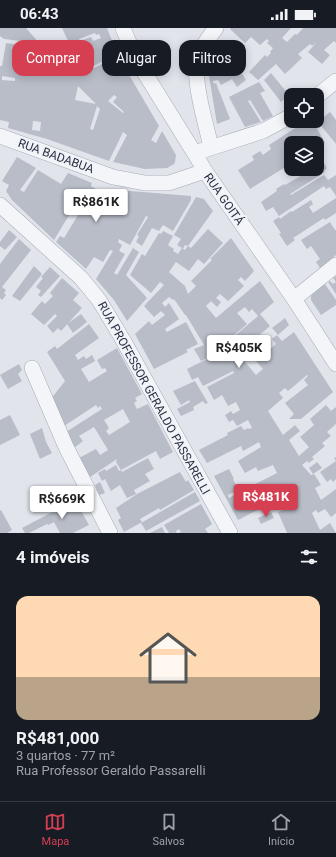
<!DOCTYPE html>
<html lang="pt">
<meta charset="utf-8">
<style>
:root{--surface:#171b24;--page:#20242c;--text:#f1f3f6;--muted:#9ea1a6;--line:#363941;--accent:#d63f51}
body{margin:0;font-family:Roboto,sans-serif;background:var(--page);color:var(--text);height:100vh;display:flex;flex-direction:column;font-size:15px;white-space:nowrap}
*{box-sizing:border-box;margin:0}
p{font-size:13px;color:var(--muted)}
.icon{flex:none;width:22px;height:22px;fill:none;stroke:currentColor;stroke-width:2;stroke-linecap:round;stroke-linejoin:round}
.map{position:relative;height:505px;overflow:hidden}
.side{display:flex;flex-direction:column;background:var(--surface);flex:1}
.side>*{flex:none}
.banner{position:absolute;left:12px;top:12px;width:312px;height:36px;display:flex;gap:8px}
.fabs{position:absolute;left:284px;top:60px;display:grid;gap:8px}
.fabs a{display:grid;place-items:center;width:40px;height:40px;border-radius:8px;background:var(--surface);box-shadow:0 2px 10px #0003;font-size:20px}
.price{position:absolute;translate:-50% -34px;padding:0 9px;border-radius:4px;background:#fff;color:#222;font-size:13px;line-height:26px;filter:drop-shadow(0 1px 2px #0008)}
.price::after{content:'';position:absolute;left:50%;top:24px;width:12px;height:9px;margin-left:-6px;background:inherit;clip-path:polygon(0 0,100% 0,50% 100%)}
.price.active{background:var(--accent);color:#fff}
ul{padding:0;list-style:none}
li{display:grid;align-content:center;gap:8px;height:212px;padding:0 16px}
li span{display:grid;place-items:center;height:124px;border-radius:12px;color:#555}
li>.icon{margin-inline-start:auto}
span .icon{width:72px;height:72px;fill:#fffc;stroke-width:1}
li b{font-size:17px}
h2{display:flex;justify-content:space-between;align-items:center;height:48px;padding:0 16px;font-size:17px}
.chip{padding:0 14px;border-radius:12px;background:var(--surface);box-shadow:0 2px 10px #0003;font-size:14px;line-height:36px}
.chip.active{background:var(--accent);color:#fff}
.status{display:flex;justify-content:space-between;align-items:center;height:28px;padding:0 20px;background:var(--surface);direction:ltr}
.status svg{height:11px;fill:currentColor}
.dock{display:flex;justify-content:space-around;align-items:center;height:56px;border-top:1px solid var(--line);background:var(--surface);font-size:11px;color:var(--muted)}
.dock a{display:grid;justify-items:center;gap:2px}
.dock .active{color:var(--accent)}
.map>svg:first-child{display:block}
.building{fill:#b8bdc8;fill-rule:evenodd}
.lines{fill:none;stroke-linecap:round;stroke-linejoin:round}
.street-casing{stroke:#a6abb5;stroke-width:16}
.street{stroke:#f4f5f8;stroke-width:15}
.labels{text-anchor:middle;stroke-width:4;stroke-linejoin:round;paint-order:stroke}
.street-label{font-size:12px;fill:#283143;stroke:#f1f3f8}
</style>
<div class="status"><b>06:43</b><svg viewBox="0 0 49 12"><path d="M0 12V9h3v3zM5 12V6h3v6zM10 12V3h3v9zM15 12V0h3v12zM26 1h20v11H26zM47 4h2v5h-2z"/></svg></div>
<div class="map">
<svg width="336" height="505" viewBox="0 0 336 505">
<rect width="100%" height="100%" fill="#e1e4eb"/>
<path class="building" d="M0 0H26L46 23 42 47 45 48 49 26 47 25 70 17 62 0H107L116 23 105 27 107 31 84 43V45L118 28 159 98 151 112 156 115 162 103 176 127 175 134 174 136 167 140 145 141 113 134 127 107 123 104 109 133 47 111 8 100 9 94 0 92V38H2L6 15 20 17 21 13 4 11 0 8ZM95 5 96 7 99 6 101 10 93 13 91 9 80 13 83 21 74 25 73 22 79 20 77 14 80 13 79 11ZM2 48 15 50V53L2 52ZM78 58 96 76 75 72ZM114 67 117 69 113 74 124 84 123 85 108 73ZM97 78 100 81 93 102 90 101ZM33 93 41 94 40 103 32 102Z
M231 0H291L282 10 287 14 295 6 297 7 303 0H336V15L334 13 324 22 330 27 322 36 308 24 316 15 312 18 310 16 298 26 302 30 285 46 276 36 258 52 249 44 265 27 267 29 271 25 270 24 273 20 267 15 269 13 267 11 260 17 251 9 245 15 230 1Z
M228 24 238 34 236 36 246 52 237 59 232 51 221 57 218 52 213 53 214 56 216 55 230 91 217 96 208 42 221 36 218 32Z
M271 45 289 67 281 74 264 52Z
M259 54 265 63 260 65 273 88 263 93 250 72 248 73 261 94 245 99 229 69Z
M330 84 336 92V116L318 94Z
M305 93H313L325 115 317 120V115H299L295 108 291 110 294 115H291V141H301L292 146 287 138 250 161 238 142 254 132 252 128 260 123 263 127 271 121 269 117 303 95Z
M17 129 36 140 20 162 24 164 38 142 61 156 68 145 92 155 91 158 112 171 118 162 191 168V172L173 203 163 197 159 203 152 200 142 218 136 214 139 208 137 207 148 189 146 188 130 217 119 211 118 214 122 217 119 223 125 226 114 245 117 247 133 220 139 224 126 247 147 270 127 293 114 272 96 251 113 223 110 222 103 234 94 229 86 241 56 214 60 208 64 210 78 187 76 186 83 171 80 169 54 212 12 172 6 163 9 157 2 153ZM112 171 115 172 106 187 104 186Z
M324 135 327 140 324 143 325 144 290 166 291 167 324 147 328 152 336 147V168L330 159 326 161 324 158 279 188 273 179 266 183 261 174 277 163 276 161 284 156 285 157 313 141H317V139Z
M196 169 204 171 213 183 188 218 185 217 183 221 185 222 188 218 191 220 208 201 223 215 204 236 198 231 189 243 176 234 169 244 185 258 188 266 196 258 191 253 212 232 210 231 231 210 254 243 245 253 241 249 238 252 244 258 228 273 220 266 216 270 221 274 217 279 211 273 206 278 216 290 260 253 274 274 260 286 270 298 237 326 239 328 248 321 250 324 255 319 254 317 256 315 259 318 263 315 265 317 245 334 256 347 263 341 256 333 276 316 272 311 277 307 282 313 294 304 333 364 301 391H289L294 386 285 375 308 357 304 352 308 348 307 347 288 363 285 360 279 365 283 370 268 383 283 407 295 397 300 403 289 412 299 428 309 419 300 409 314 397 310 391 326 377 331 383 336 379V396L327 404 331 408 322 415 325 418 312 429 314 431 309 435 307 433 302 437 311 447 314 446 321 457 315 460 321 472 336 461V485L331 489 325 481 318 485 316 482 312 485 320 502 330 495 336 505H287L278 484 292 478 293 480 295 478 283 456 278 458 284 471 274 476 273 474 238 492 214 448 229 441 234 451H233L238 462 228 467 229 470 240 464 244 476 252 472 246 461 277 445 273 437 258 443 256 439 245 445 238 433 261 419 259 414 243 423 241 418 207 435 199 422 228 407 227 405 241 398 244 402 248 400 249 401 252 400 248 392 237 398 233 392 229 394 225 387 231 383 233 386 240 382 236 374 228 378 222 367 214 372 207 359 234 345 233 343 203 358 198 349 192 352 187 341 221 324 201 333 194 321 204 317 186 287H185L174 271 173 272 169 269 162 275 165 279 169 275 179 291 165 301 167 304 186 294 198 316 186 322 188 324 154 341 135 306 149 293 152 297 165 287 161 283 154 289 144 278 164 257 160 254 151 265 130 247 142 226 145 228 159 205 161 206 163 203 173 208 168 217 174 221 173 223 178 226 182 220 177 217 181 211 174 207ZM245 279 249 284 252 281 258 288 224 317V316L247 296 237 285Z
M336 170V185L325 192 324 190 293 210 295 212 287 218 279 206 281 205 273 193 279 189 280 191 291 183 292 184 311 172 313 176 309 179 313 185Z
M330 194 335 202H336V227L320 240 316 234 320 231 311 218 307 221 301 212Z
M9 202 17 209 5 222 0 218V214Z
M19 211 31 222 2 259 6 262 4 265 6 267 2 272 0 270V236Z
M34 238 42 246 20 273 12 268Z
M50 239 60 248 41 269 38 267 41 263 36 259 43 250 41 249Z
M336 248V266L328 254 330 253 333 256 336 254 333 250Z
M62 250 79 265 73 272 82 280 61 303 58 300 53 305 47 298 57 288 55 286 44 297 31 286 42 273 45 276 53 268 50 265Z
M325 256 336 272V277L321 287 311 272V268L312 265Z
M81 286 87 294 73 305 67 296Z
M285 290 289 297 278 307 272 300Z
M89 296 99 310 75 327 78 332 84 328 86 331 92 327 95 333 81 341 89 354 107 343 105 340 102 341 97 332 117 320 142 366 135 370 137 373 134 375 137 381 148 376 173 424 160 431 156 423 121 442 116 434 117 431 90 449 79 430 96 421 100 427 108 422 94 399 79 408 83 413 74 420 66 404 102 381 100 378 98 380 96 377 61 400 50 372 65 353 47 324 55 318 57 321ZM123 381 130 394 109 407 106 403 109 400 104 392Z
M19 336 22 342 18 346 22 353 8 361 0 347Z
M195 353 208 375 205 376 203 373 193 379 194 382 181 388 177 381 190 374 189 372 181 377 173 363Z
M10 387 20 407 0 417V392Z
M42 400 46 414 52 425 40 431 30 406Z
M336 429V451L333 454 331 451 327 454 320 444 336 433 334 430Z
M148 430 154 441 145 446 150 453 134 462 136 466 127 470 120 457 111 463 105 451 102 453 98 445 105 441 106 443 116 437 119 443 121 442 122 444Z
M317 434 322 440 313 446 309 440Z
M180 444 186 454 188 452 194 462 160 482 159 480 140 491 142 494 124 504 118 492 121 490 116 480 137 466Z
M100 454 105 465 99 467 95 457Z
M195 464 200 473 146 503 141 495Z
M75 472 89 497 73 505H60L54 494 48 497 47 496 29 505H25L22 500Z
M201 476 212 496 205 501 208 505H178L181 504 179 501 176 503 177 505H169L164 497Z
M1 482 12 502 7 505H0V483Z
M271 484 274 490 261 496 258 490Z
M162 499 165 505H150Z"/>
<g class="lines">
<g class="street-casing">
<path id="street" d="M123 0 136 31 195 126 205 143 294 271 336 336
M317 68 336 53
M0 108 113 149 145 155H169L205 143
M211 119C206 96 194 58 197 35 198 23 209 9 216 0
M201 123 263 103 291 88
M0 177 81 250 99 272 123 312 230 505
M294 271 336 237
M32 340 66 419 110 505"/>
</g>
<use href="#street" class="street"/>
</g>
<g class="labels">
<g class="street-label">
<text transform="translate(56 128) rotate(20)" y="4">RUA BADABUA</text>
<text transform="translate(224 171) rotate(55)" y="4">RUA GOITÁ</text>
<text transform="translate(154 370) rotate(61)" y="4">RUA PROFESSOR GERALDO PASSARELLI</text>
</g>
</g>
</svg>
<div class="fabs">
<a><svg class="icon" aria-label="locate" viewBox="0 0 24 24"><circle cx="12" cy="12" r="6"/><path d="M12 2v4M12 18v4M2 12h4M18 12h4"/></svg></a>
<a><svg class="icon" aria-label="layers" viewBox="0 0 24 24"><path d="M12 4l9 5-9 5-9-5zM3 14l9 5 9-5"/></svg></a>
</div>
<b class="price" style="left:96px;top:195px">R$861K</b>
<b class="price" style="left:239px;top:341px">R$405K</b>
<b class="price active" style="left:266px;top:490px">R$481K</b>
<b class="price" style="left:62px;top:492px">R$669K</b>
<div class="banner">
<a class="chip active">Comprar</a>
<a class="chip">Alugar</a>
<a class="chip">Filtros</a>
</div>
</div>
<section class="side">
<h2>4 imóveis<svg class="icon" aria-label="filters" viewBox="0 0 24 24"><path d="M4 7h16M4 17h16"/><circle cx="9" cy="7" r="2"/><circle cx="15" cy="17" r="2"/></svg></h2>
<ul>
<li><span style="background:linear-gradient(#ffd9b3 65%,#b9a48a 0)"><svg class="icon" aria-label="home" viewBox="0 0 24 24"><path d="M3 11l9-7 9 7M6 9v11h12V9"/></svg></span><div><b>R$481,000</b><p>3 quartos · 77 m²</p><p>Rua Professor Geraldo Passarelli</p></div></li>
</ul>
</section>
<nav class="dock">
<a class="active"><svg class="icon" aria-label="map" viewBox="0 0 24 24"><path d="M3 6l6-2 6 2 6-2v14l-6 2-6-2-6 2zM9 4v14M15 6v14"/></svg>Mapa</a>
<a><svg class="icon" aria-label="saved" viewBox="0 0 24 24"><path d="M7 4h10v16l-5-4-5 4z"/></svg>Salvos</a>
<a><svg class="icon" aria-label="home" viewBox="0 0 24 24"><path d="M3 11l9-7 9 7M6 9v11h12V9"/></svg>Início</a>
</nav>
